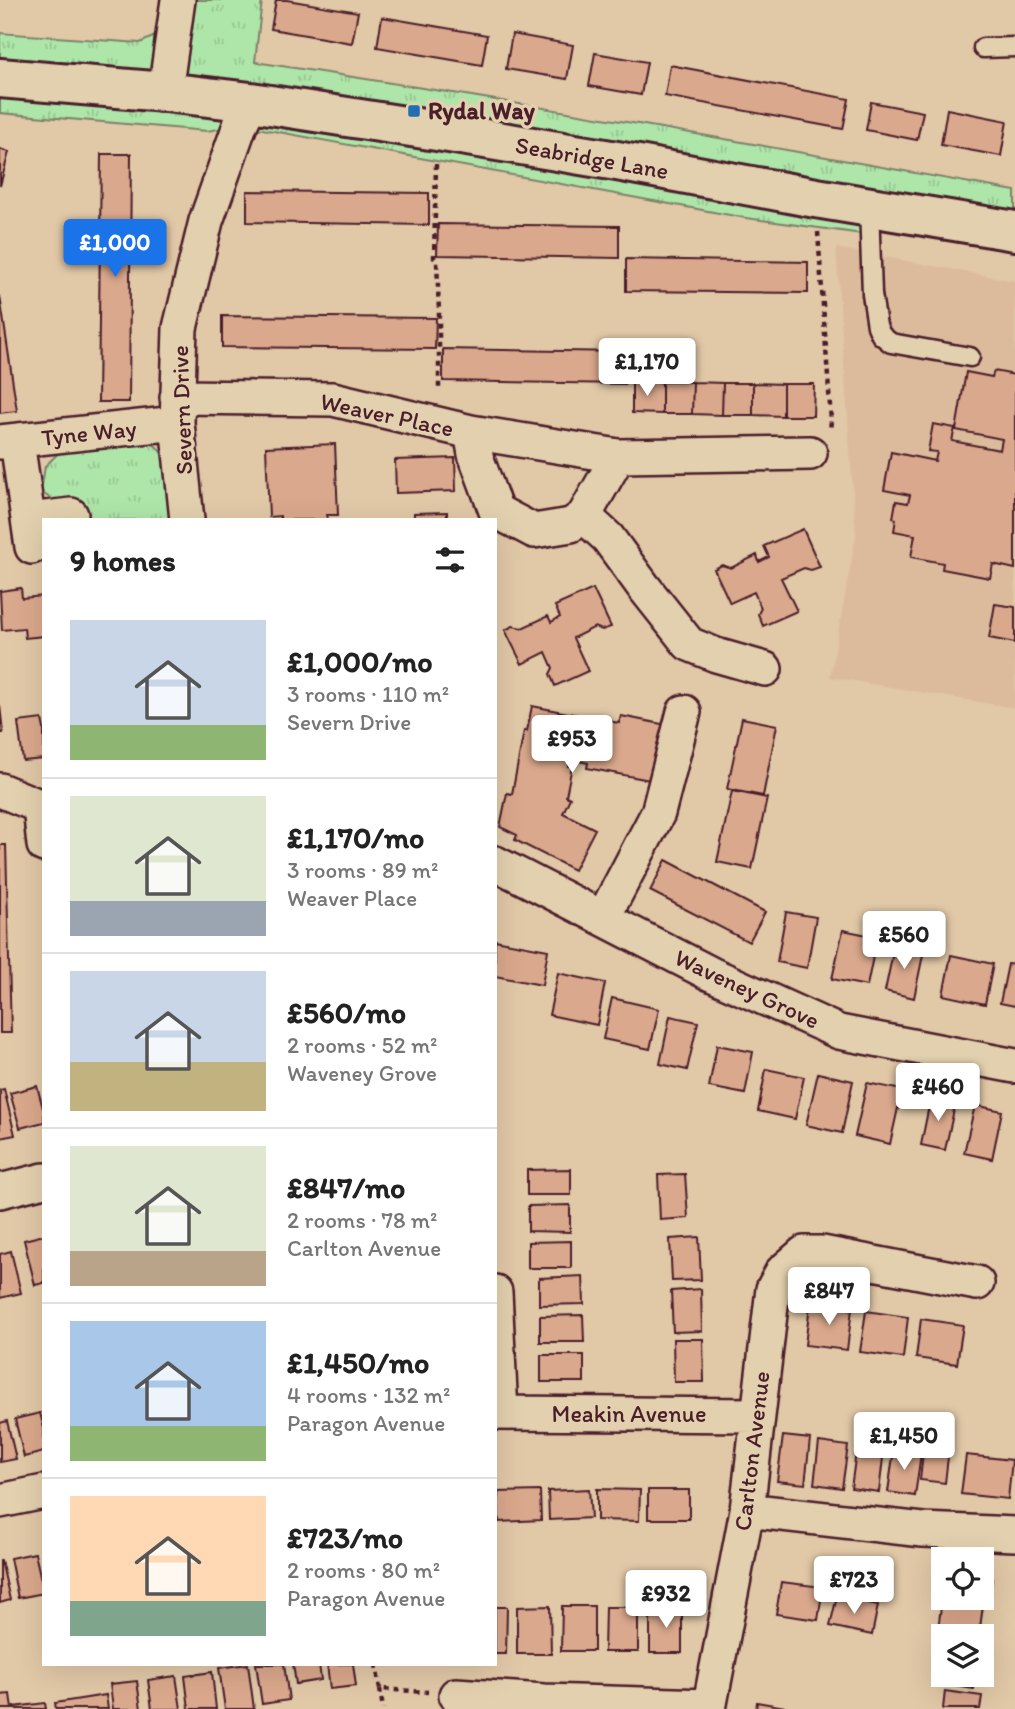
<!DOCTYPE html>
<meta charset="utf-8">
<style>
:root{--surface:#fff;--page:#f6f6f6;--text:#222;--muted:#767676;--line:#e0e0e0;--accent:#1a73e8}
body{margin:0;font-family:Itim,sans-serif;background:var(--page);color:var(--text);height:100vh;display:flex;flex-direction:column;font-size:26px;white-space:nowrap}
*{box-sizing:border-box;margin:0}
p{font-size:23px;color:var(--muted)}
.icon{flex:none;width:38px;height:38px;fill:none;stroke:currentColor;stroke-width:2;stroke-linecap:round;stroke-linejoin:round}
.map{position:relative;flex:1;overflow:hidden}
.side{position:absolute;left:42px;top:518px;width:455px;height:1148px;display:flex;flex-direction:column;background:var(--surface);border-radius:0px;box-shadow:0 7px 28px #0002}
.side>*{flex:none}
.controls{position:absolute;left:931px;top:1547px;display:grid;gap:14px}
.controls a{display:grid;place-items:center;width:63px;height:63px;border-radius:0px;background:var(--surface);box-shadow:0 7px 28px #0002;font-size:35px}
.price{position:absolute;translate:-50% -60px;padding:0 16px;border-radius:7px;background:#fff;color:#222;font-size:23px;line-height:46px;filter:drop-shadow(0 2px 4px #0008)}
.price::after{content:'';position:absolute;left:50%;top:42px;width:21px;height:16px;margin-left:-10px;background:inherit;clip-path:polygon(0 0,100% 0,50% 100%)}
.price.on{background:var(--accent);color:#fff}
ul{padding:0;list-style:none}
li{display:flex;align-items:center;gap:21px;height:175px;padding:0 28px}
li+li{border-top:2px solid var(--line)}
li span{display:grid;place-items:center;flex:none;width:196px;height:140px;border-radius:0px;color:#555}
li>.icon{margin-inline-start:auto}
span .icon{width:84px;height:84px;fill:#fffc;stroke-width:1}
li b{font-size:30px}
h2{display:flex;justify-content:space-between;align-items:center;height:84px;padding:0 28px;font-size:30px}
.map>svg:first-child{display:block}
.built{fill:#dcbb9d}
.grass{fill:url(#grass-tufts);stroke:#7c826a;stroke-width:2}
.building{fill:#daa88c;stroke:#4a1f2b;stroke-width:2}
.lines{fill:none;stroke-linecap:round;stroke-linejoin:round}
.lane-casing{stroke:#4a1f2b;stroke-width:23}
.street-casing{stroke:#4a1f2b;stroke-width:38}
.secondary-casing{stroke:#4a1f2b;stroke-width:44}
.path{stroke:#4a1f2b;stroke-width:4.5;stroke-dasharray:5 5;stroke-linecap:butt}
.lane{stroke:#e3d0ae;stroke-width:18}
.street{stroke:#e3d0ae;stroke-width:33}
.secondary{stroke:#e3d0ae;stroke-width:38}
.poi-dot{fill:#1f6fb2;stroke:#e3d0ae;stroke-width:2.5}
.labels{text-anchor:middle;stroke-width:7;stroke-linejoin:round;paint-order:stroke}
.poi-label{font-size:24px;font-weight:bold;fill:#4a1f2b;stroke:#e3d0ae;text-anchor:start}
.street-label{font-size:24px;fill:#4a1f2b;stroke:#e3d0ae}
</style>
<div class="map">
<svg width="1015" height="1709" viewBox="0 0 1015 1709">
<defs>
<pattern id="grass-tufts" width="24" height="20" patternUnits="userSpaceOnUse" patternTransform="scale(1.75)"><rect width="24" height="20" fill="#aee6a9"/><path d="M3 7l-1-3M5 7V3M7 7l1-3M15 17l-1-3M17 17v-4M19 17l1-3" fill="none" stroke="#97c592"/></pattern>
</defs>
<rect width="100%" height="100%" fill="#e1c8a7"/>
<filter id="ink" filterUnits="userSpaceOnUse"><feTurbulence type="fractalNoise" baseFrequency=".0143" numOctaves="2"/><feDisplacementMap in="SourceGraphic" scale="14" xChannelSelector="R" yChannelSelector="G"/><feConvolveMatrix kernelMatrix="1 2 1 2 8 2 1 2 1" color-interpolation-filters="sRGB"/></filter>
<g filter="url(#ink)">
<path class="built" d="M836 248 1015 281V708L830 677 856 536Z"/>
<path class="grass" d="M178 0H262L255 62C509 100 762 145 1015 191V232L870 206V235L746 218 240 125 207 131 0 113V33L140 43 175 27Z
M145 439 157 447 167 461 173 520H83L41 492 45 466 67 445Z"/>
<path class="building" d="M276 0H287L358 12 352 43 271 29Z
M382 17 487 35 482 65 377 47Z
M512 34 573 45 567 79 506 69Z
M595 53 647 62 641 95 589 86Z
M670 65 849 99 843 129 665 96Z
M871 102 923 112 917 140 866 130Z
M947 109 1007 121 1001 156 941 145Z
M0 149 9 152 0 186Z
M101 154H131L129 402H98Z
M247 191 429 193V225L247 222Z
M438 224 619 226V258L437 255Z
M626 259 808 262V293L626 291Z
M0 296 17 411 0 413Z
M222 316 436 318 435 349 222 347Z
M443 349 625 352V384L443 381Z
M994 371 1015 375V569L993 564 990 578 942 569 943 563 911 557 915 535 894 531 896 519 893 518 896 501 908 503 910 495 884 490 891 452 935 461 937 452 928 451 933 424 955 428 952 441 1000 450 1002 439 956 430 966 372 992 377Z
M632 382H662V414L632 413Z
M662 382H693L692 414H662Z
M693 382 723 383 722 415 692 414Z
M723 383H753V415H722Z
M753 383 783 384V416L753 415Z
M783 384H814L813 416H783Z
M335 444 338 515H327L328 520H280V516L269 517 266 447Z
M455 458 456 491 396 493 395 460Z
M447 512V520H414V513Z
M803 529 820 567 811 570 804 568 781 578 797 611 763 626 758 614 761 608 754 592 730 603 714 569 722 565 731 568 757 555 759 562 769 557 764 546Z
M21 588 22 598 44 596V636L25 638 24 628 2 630 0 591Z
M593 589 611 627 602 630 595 627 573 638 588 671 555 686 550 674 553 668 546 652 522 664 505 630 513 626 522 628 548 616 551 622 560 617 555 606Z
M995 604 1015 607V643L989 638Z
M0 705 3 733H0Z
M532 706 619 723 621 716 667 725 655 781 587 768 588 763 570 759 569 766H572L566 796 570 798 563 813 595 829 574 870 515 840 517 835 500 827 507 793 512 794 524 731H527Z
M742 718 777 725 763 796 727 789Z
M42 719 44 729V759L23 761 18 722Z
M732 791 767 798 752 869 717 862Z
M0 845H6L11 1033H0Z
M666 860 765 912 749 942 650 891Z
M786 912 816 917 807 968 777 962Z
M843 930 877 937 867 986 832 979Z
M495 940 548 950 542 985 495 976Z
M895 943 924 950 914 998 885 991Z
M951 955 993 964 985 1004 943 995Z
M1008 964 1015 965V1006L1000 1003Z
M558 973 605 983 597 1025 549 1015Z
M612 998 659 1009 650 1049 603 1039Z
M670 1016 698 1022 687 1070 660 1064Z
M717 1045 753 1052 745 1094 709 1087Z
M766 1069 804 1077 795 1119 758 1111Z
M818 1073 853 1081 842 1133 806 1125Z
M867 1083 902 1090 890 1144 855 1136Z
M37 1086 44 1112V1122L20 1128 10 1093Z
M4 1089 15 1135 0 1138V1090Z
M931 1096 956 1101 945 1150 921 1145Z
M975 1105 1002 1111 992 1159 964 1153Z
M571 1169V1195H527V1170Z
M685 1174 688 1218 660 1220 658 1175Z
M570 1205V1232L528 1231V1206Z
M44 1235V1283L35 1285 24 1240Z
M699 1237 701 1280 672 1281 670 1239Z
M571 1241V1268H528V1242Z
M11 1251 21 1293 0 1298V1254Z
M583 1276 584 1304 539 1305V1278Z
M701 1289 702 1331 673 1332 671 1291Z
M810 1305 852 1309 847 1350 805 1345Z
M866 1311 908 1317 903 1358 860 1352Z
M583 1315 584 1342H540V1316Z
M921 1319 963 1325 957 1364 916 1358Z
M673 1339H703L704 1382H674Z
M541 1355H584V1382H541Z
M40 1413 44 1428V1452L24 1457 15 1419Z
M7 1421 16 1459 0 1462V1423Z
M783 1436 810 1439 805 1484 777 1481Z
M925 1436 950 1439 945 1483 920 1480Z
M819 1442 848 1446 842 1488 814 1484Z
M857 1445 884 1449 879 1492 851 1488Z
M894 1449 921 1453 915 1496 888 1492Z
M966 1455 1012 1460 1008 1499 961 1494Z
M589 1489 591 1518 549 1520 548 1491Z
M597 1489 640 1490 639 1521 597 1520Z
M648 1490H689V1519H648Z
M540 1491 541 1520 499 1522 498 1492Z
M35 1553 44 1593 18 1598 10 1558Z
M1 1560 10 1600 0 1603V1560Z
M982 1577 992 1579 989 1603 951 1598H982Z
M781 1582 823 1587 818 1620 776 1614Z
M837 1596 878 1605 872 1635 830 1626Z
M942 1599 983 1605 979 1636 937 1637Z
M550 1606 551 1654H517V1607Z
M562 1606H594V1651H561Z
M495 1607H507L506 1654H495Z
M605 1607H638V1652H604Z
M650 1607H682V1653H650Z
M941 1646 943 1647V1675H976L974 1689 935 1683Z
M248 1664 254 1709H225L219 1668Z
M256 1664H284L289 1700 262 1704Z
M293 1664H319L321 1680 296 1684Z
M327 1664H353L356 1686 330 1689Z
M212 1672 216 1709H189L185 1676Z
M176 1676 181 1709H152L148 1680Z
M137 1681 141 1709H113L110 1684Z
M945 1691 982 1696 980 1709H943Z
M10 1694 12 1709H0V1695Z
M106 1695 108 1709H56L55 1703Z
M757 1702 785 1707 784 1709H756Z
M45 1703 46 1709H14V1707Z"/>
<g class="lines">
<g class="lane-casing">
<path id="lane" d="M983 48 1015 47
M869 206 872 294 877 326 881 335 891 343 970 357"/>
</g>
<g class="street-casing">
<path id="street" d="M165 92 178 0
M177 397 333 399 471 432 618 456 810 453
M471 432 475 454 496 511 534 531 571 525 584 516 618 456
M17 441 32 547
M0 442 177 423
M584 516 608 538 643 586 689 644 716 655 765 669
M29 520 71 515
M187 520 177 423 180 328 206 221 240 125 251 102
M0 790 44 808
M40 807 44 845
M495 863 711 974 839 1032 1015 1066
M603 918 658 813 684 712
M0 1191 44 1180
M495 1292 501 1413
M495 1413 757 1415
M0 1501 44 1492
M747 1510 923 1530 1015 1534
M456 1695 544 1701 708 1706
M709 1709 747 1510 773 1289 782 1272 804 1253H822L977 1283"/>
</g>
<g class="secondary-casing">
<path id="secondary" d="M0 78 165 92 251 102 437 131 617 161 816 198 1015 231"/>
</g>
<path class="path" d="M436 164 434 258 437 261 439 312V392
M818 232 831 421 830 429
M376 1664 380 1689 428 1692
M380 1689 383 1709"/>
<use href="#lane" class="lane"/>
<use href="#street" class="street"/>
<use href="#secondary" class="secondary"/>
</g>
</g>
<rect class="poi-dot" x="407" y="104" width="14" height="14" rx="3.5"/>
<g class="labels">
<g class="poi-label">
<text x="428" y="119">Rydal Way</text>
</g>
<g class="street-label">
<text transform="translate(592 158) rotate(10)" y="8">Seabridge Lane</text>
<text transform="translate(182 410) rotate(-92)" y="8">Severn Drive</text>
<text transform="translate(387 415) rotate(12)" y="8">Weaver Place</text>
<text transform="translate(89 433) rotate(-6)" y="8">Tyne Way</text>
<text transform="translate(747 989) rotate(25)" y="8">Waveney Grove</text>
<text x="629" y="1422">Meakin Avenue</text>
<text transform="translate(752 1451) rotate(-83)" y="8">Carlton Avenue</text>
</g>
</g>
</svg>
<div class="controls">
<a><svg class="icon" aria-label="locate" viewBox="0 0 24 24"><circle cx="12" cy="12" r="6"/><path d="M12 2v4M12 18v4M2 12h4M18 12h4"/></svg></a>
<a><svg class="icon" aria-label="layers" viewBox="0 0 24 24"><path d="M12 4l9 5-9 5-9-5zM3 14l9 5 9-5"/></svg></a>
</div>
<b class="price on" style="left:115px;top:279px">£1,000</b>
<b class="price" style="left:647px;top:398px">£1,170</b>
<b class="price" style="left:572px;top:775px">£953</b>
<b class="price" style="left:904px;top:971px">£560</b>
<b class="price" style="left:938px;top:1123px">£460</b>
<b class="price" style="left:829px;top:1327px">£847</b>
<b class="price" style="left:904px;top:1472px">£1,450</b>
<b class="price" style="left:854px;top:1616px">£723</b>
<b class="price" style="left:666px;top:1630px">£932</b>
<section class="side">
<h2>9 homes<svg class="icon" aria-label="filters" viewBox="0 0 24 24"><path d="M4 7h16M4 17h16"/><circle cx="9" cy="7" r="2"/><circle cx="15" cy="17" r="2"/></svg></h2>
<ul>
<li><span style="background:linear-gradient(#c9d6e8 75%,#8fb573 0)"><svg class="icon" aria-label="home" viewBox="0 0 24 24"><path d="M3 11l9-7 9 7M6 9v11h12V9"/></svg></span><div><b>£1,000/mo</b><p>3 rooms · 110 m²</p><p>Severn Drive</p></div></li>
<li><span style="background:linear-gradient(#dfe7d0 75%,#9aa5b1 0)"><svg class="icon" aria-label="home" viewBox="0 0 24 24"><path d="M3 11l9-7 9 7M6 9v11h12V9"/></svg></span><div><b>£1,170/mo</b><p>3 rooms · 89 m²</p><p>Weaver Place</p></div></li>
<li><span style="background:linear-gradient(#c9d6e8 65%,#c2b280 0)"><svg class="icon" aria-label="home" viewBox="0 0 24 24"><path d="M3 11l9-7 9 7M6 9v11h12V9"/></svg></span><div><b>£560/mo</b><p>2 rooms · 52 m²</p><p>Waveney Grove</p></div></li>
<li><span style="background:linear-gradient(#dfe7d0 75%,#b9a48a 0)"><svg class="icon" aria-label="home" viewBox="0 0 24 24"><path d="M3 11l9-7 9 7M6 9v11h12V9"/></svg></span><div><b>£847/mo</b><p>2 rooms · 78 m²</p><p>Carlton Avenue</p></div></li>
<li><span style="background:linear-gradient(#a9c7e8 75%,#8fb573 0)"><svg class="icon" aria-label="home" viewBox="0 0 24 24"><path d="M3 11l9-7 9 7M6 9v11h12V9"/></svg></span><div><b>£1,450/mo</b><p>4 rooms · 132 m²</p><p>Paragon Avenue</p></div></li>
<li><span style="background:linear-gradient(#ffd9b3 75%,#7fa58c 0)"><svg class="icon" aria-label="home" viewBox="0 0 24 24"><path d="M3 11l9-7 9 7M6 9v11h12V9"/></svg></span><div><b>£723/mo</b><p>2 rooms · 80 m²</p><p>Paragon Avenue</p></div></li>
</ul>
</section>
</div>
